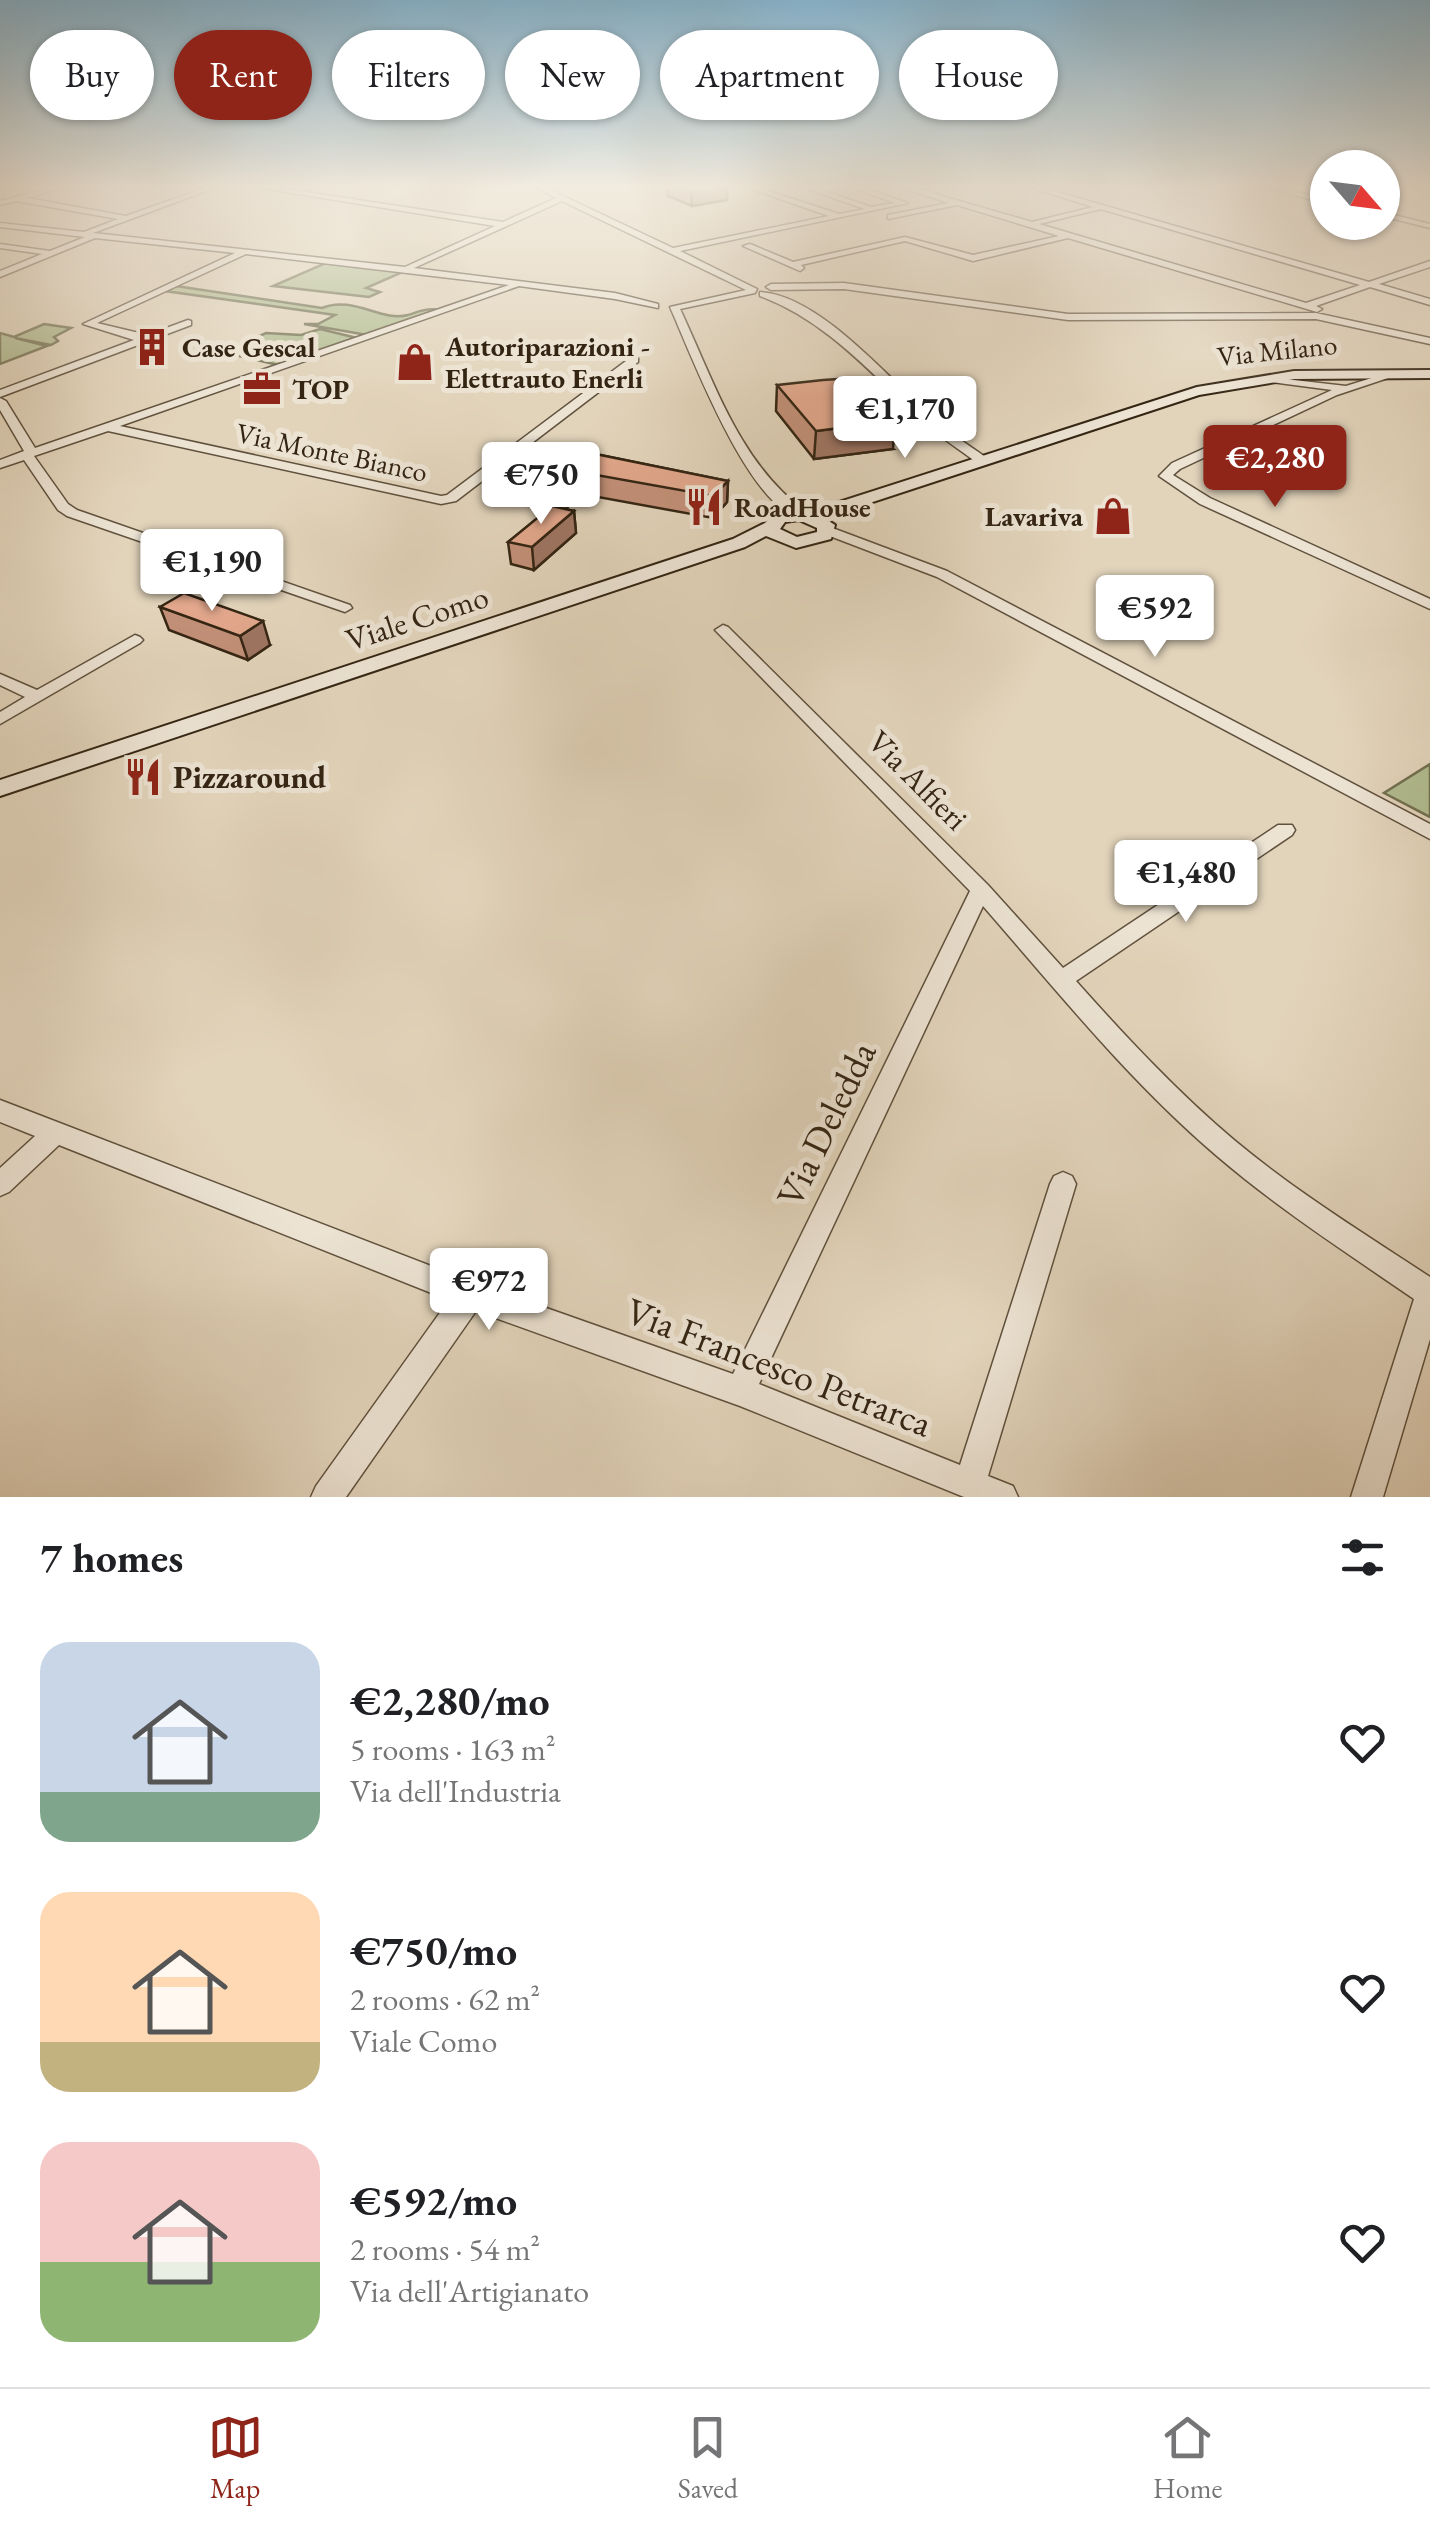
<!DOCTYPE html>
<meta charset="utf-8">
<style>
:root{--surface:#fff;--page:#f6f6f6;--text:#202124;--muted:#757577;--line:#e0e0e0;--accent:#8f2418}
body{margin:0;font-family:"EB Garamond",serif;background:var(--page);color:var(--text);height:100vh;display:flex;flex-direction:column;font-size:38px;white-space:nowrap}
*{box-sizing:border-box;margin:0}
p{font-size:32px;color:var(--muted)}
.icon{flex:none;width:55px;height:55px;fill:none;stroke:currentColor;stroke-width:2;stroke-linecap:round;stroke-linejoin:round}
.map{position:relative;height:1497px;overflow:hidden}
.drawer{display:flex;flex-direction:column;background:var(--surface);flex:1}
.drawer>*{flex:none}
.hud{position:absolute;left:30px;top:30px;width:1370px;height:90px;display:flex;gap:20px}
.needle{width:65px;rotate:118deg}
.controls{position:absolute;left:1310px;top:150px;display:grid;gap:20px}
.controls a{display:grid;place-items:center;width:90px;height:90px;border-radius:50%;background:var(--surface);box-shadow:0 2px 8px #0004;font-size:50px}
.price{position:absolute;translate:-50% -85px;padding:0 22px;border-radius:10px;background:#fff;color:#222;font-size:32px;line-height:65px;filter:drop-shadow(0 2px 5px #0008)}
.price::after{content:'';position:absolute;left:50%;top:60px;width:30px;height:22px;margin-left:-15px;background:inherit;clip-path:polygon(0 0,100% 0,50% 100%)}
.price.current{background:var(--accent);color:#fff}
ul{padding:0;list-style:none}
li{display:flex;align-items:center;gap:30px;height:250px;padding:0 40px}
li span{display:grid;place-items:center;flex:none;width:280px;height:200px;border-radius:30px;color:#555}
li>.icon{margin-inline-start:auto}
span .icon{width:120px;height:120px;fill:#fffc;stroke-width:1}
li b{font-size:42px}
h2{display:flex;justify-content:space-between;align-items:center;height:120px;padding:0 40px;font-size:42px}
.tag{padding:0 35px;border-radius:45px;background:var(--surface);box-shadow:0 2px 8px #0004;font-size:35px;line-height:90px}
.tag.current{background:var(--accent);color:#fff}
.tab-bar{display:flex;justify-content:space-around;align-items:center;height:140px;border-top:2px solid var(--line);background:var(--surface);font-size:28px;color:var(--muted)}
.tab-bar a{display:grid;justify-items:center;gap:5px}
.tab-bar .current{color:var(--accent)}
.map>svg:first-child{display:block}
.green{fill:#b2bd91;stroke:#737152;stroke-width:2.5}
.lines{fill:none;stroke-linecap:round;stroke-linejoin:round}
.street-casing{stroke:#60513d;stroke-width:3}
.secondary-casing{stroke:#342513;stroke-width:4}
.street{fill:#ece3d3;fill-rule:evenodd}
.secondary{fill:#ece3d3;fill-rule:evenodd}
.wall{fill:#c29078;stroke:#342513;stroke-width:2.5}
.shaded-wall{fill:#9e7562;stroke:#342513;stroke-width:2.5}
.building{fill:#e2a78c;stroke:#342513;stroke-width:2.5}
.labels{text-anchor:middle;stroke-width:10;stroke-linejoin:round;paint-order:stroke}
.far-poi-label{font-size:28px;font-weight:bold;fill:#342513;stroke:#ece3d3;text-anchor:start}
.far-street-label{font-size:28px;fill:#342513;stroke:#ece3d3}
.street-label{font-size:32px;fill:#342513;stroke:#ece3d3}
.poi-label{font-size:32px;font-weight:bold;fill:#342513;stroke:#ece3d3;text-anchor:start}
.near-street-label{font-size:38px;fill:#342513;stroke:#ece3d3}
</style>
<div class="map">
<svg width="1430" height="1497" viewBox="0 0 1430 1497">
<rect width="100%" height="100%" fill="#e2d4bb"/>
<filter id="stains"><feTurbulence type="fractalNoise" baseFrequency=".002" numOctaves="4"/><feColorMatrix values="0 0 0 0 .2 0 0 0 0 .09 0 0 0 0 .02 0 0 0 .5 -.17"/></filter>
<radialGradient id="worn" r=".72"><stop offset=".6" stop-color="#630" stop-opacity="0"/><stop offset="1" stop-color="#630" stop-opacity=".3"/></radialGradient>
<path class="green" d="M328 262 405 271 366 288 380 292 369 297 273 286Z
M176 286 322 308C353 295 381 322 408 315 414 314 424 307 440 310L367 335 304 324H318L335 315 165 291Z
M44 324 71 328 54 337 58 341 51 345 15 338 47 346 0 364V333L14 337Z
M320 329 357 338 278 365 231 354 211 358 266 333 301 335Z
M1430 764V817L1384 793Z"/>
<g class="lines">
<g class="street-casing">
<path id="street" d="M54 187H66L27 198 126 216 207 187H217L93 233 405 267 495 226 255 187H273L503 222 556 198 535 187H544L673 248 829 216 745 187H756L839 214 865 209 802 187H813L871 207 895 203 850 187H861L908 203 680 251 757 289 755 293 680 309C714 381 739 463 806 512V518C753 521 689 349 670 307L746 290 562 201 414 268 615 293 658 304V308L615 299 519 286 120 426 441 496 447 495 630 358H638V362L456 501 441 504 108 431 34 456 68 504 77 510 350 605 352 608 345 612 67 516 58 510 24 460 0 468V460L24 451 0 410V398L6 401 35 448 509 285 246 254 97 323 139 333 142 337 188 320 191 321V325L0 397V390L134 340 83 324 235 253 95 238 0 277V271L42 254 0 248V244L50 251 85 237 0 227V223L84 232 118 219 16 201 0 205V201Z
M900 187H911L1032 222 1093 207 1029 187H1040L1369 282 1430 261V267L1379 284 1430 299V305L1370 287 1316 306 1322 309 1317 312 1068 238 973 261 905 241 801 265 804 268 800 271 743 246 750 244 793 262 905 237 973 255 1059 236 957 205 888 219V215L949 203ZM1101 209 1360 285 1306 303 1039 224Z
M1262 187H1275L1328 200V204Z
M1382 212 1430 224V228L1382 216Z
M844 283 1068 314 1316 313 1430 338V344L1316 319 1068 320 844 289 771 290 766 287 771 284Z
M760 292C820 295 891 381 934 419 950 433 967 444 984 456V462H976C959 449 941 438 926 424 872 375 829 322 760 296Z
M1391 372 1400 374 1337 395 1180 469 1173 475 1210 498 1430 599V609L1200 504 1159 476 1172 463 1332 390 1271 382 1266 379 1267 377 1346 386Z
M827 526 947 571 1430 824V839L937 577 822 533 820 530Z
M723 625 728 627 988 885 1063 968 1278 825H1292L1295 830 1292 835 1076 981C1125 1036 1177 1092 1234 1140 1295 1191 1363 1233 1430 1277V1339L1383 1497H1351L1414 1299C1347 1253 1279 1209 1217 1156 1130 1082 1058 992 983 906L759 1384 960 1465 1050 1184 1054 1176 1063 1172 1072 1176 1076 1184 988 1476 1013 1486 1018 1497H964L740 1406 476 1311 346 1497H311L316 1486 449 1300 59 1145 9 1192 0 1196V1168L35 1136 0 1122V1100L470 1281 733 1374 970 891 718 633 715 630Z
M135 635 140 637 143 640 140 643 0 724V712L25 697 0 685V674L37 690Z"/>
</g>
<g class="secondary-casing">
<path id="secondary" d="M1430 370V378L1294 379 1199 395 824 518 835 525 831 539 796 548 766 536 745 547 0 796V780L733 539 765 523 774 514 808 512 1197 387 1294 371ZM799 520 817 528V532L797 537 780 529 785 522Z"/>
</g>
<use href="#street" class="street"/>
<use href="#secondary" class="secondary"/>
</g>
<path class="wall" d="M668 187H727V200L692 206 668 196Z
M777 385 893 449 814 459 776 411Z
M566 448 728 481 727 502 713 518 582 494 565 509 574 511 576 533 534 570 511 564 508 542 549 509 526 504 523 482Z
M160 607 270 645 248 660 169 630Z"/>
<path class="shaded-wall" d="M691 187H727V200L692 206Z
M895 421 893 449 814 459 816 431Z
M580 472 582 494 562 512 560 490Z
M728 481 727 502 713 518V496Z
M574 511 576 533 534 570 532 547Z
M263 621 270 645 248 660 240 636Z"/>
<path class="building" d="M853 378 895 421 816 431 777 385 823 380Z
M566 448 728 481 713 496 580 472 560 490 523 482Z
M552 506 574 511 532 547 508 542Z
M184 593 263 621 240 636 160 607Z"/>
<linearGradient id="sky" x2="0" y2="1"><stop stop-color="#87b6d1"/><stop offset="0.47" stop-color="#f2ece0"/><stop offset="1" stop-color="#f2ece0" stop-opacity="0"/></linearGradient>
<rect width="1430" height="397" fill="url(#sky)"/>
<defs>
<g id="building-bare" transform="scale(3)"><path d="M-4-6H4V6H1V3H-1V6H-4ZM-2.5-4.3h1.7v1.8h-1.7ZM.8-4.3h1.7v1.8H.8ZM-2.5-1h1.7V.8h-1.7ZM.8-1h1.7V.8H.8Z" fill="#8f2418" stroke="#ece3d3" stroke-width="2.5" paint-order="stroke"/></g>
<g id="shop-bare" transform="scale(3)"><path d="M-5-2.5h2.3a2.7 3.5 0 0 1 5.4 0H5L5.5 6h-11ZM-1.5-2.5h3a1.5 2.3 0 0 0-3 0Z" fill="#8f2418" stroke="#ece3d3" stroke-width="2.5" paint-order="stroke"/></g>
<g id="office-bare" transform="scale(3)"><path d="M-6-3h4V-5.5h4V-3h4V5H-6ZM-1-4.5V-3h2v-1.5ZM-6 0V1H6V0Z" fill="#8f2418" stroke="#ece3d3" stroke-width="2.5" paint-order="stroke"/></g>
<g id="restaurant-bare" transform="scale(3)"><path d="M-5-6h1v4h1v-4h1v4h1v-4h1v5L-1.5 .5V6h-2V.5L-5-1ZM5-6V6H3V1.5H1.5Q1.5-4 5-6Z" fill="#8f2418" stroke="#ece3d3" stroke-width="2.5" paint-order="stroke"/></g>
</defs>
<g fill-rule="evenodd">
<use href="#building-bare" x="152" y="347"/>
<use href="#shop-bare" x="415" y="362"/>
<use href="#office-bare" x="262" y="389"/>
<use href="#restaurant-bare" x="704" y="507"/>
<use href="#shop-bare" x="1113" y="516"/>
<use href="#restaurant-bare" x="143" y="777"/>
</g>
<g class="labels">
<g class="far-poi-label">
<text x="445" y="356">Autoriparazioni -<tspan x="445" dy="32">Elettrauto Enerli</tspan></text>
<text x="182" y="357">Case Gescal</text>
<text x="292" y="399">TOP</text>
<text x="734" y="517">RoadHouse</text>
<text x="1083" y="526" text-anchor="end">Lavariva</text>
</g>
<g class="far-street-label">
<text transform="translate(1277 350) rotate(-6)" y="10">Via Milano</text>
<text transform="translate(332 452) rotate(12)" y="10">Via Monte Bianco</text>
</g>
<g class="street-label">
<text transform="translate(417 618) rotate(-18)" y="11">Viale Como</text>
<text transform="translate(918 780) rotate(45)" y="11">Via Alfieri</text>
</g>
<g class="poi-label">
<text x="173" y="788">Pizzaround</text>
</g>
<g class="near-street-label">
<text transform="translate(826 1124) rotate(-64)" y="13">Via Deledda</text>
<text transform="translate(779 1367) rotate(21)" y="13">Via Francesco Petrarca</text>
</g>
</g>
<rect width="100%" height="100%" filter="url(#stains)"/>
<rect width="100%" height="100%" fill="url(#worn)"/>
</svg>
<div class="controls">
<a><svg class="needle" viewBox="-14 -14 28 28"><path d="M0-13l5 13h-10z" fill="#e53935"/><path d="M0 13l5-13h-10z" fill="#757577"/></svg></a>
</div>
<b class="price" style="left:905px;top:461px">€1,170</b>
<b class="price current" style="left:1275px;top:510px">€2,280</b>
<b class="price" style="left:541px;top:527px">€750</b>
<b class="price" style="left:212px;top:614px">€1,190</b>
<b class="price" style="left:1155px;top:660px">€592</b>
<b class="price" style="left:1186px;top:925px">€1,480</b>
<b class="price" style="left:489px;top:1333px">€972</b>
<div class="hud">
<a class="tag">Buy</a>
<a class="tag current">Rent</a>
<a class="tag">Filters</a>
<a class="tag">New</a>
<a class="tag">Apartment</a>
<a class="tag">House</a>
</div>
</div>
<section class="drawer">
<h2>7 homes<svg class="icon" aria-label="filters" viewBox="0 0 24 24"><path d="M4 7h16M4 17h16"/><circle cx="9" cy="7" r="2"/><circle cx="15" cy="17" r="2"/></svg></h2>
<ul>
<li><span style="background:linear-gradient(#c9d6e8 75%,#7fa58c 0)"><svg class="icon" aria-label="home" viewBox="0 0 24 24"><path d="M3 11l9-7 9 7M6 9v11h12V9"/></svg></span><div><b>€2,280/mo</b><p>5 rooms · 163 m²</p><p>Via dell'Industria</p></div><svg class="icon" aria-label="heart" viewBox="0 0 24 24"><path d="M12 20l-8-8c-3-5 5-10 8-4 3-6 11-1 8 4z"/></svg></li>
<li><span style="background:linear-gradient(#ffd9b3 75%,#c2b280 0)"><svg class="icon" aria-label="home" viewBox="0 0 24 24"><path d="M3 11l9-7 9 7M6 9v11h12V9"/></svg></span><div><b>€750/mo</b><p>2 rooms · 62 m²</p><p>Viale Como</p></div><svg class="icon" aria-label="heart" viewBox="0 0 24 24"><path d="M12 20l-8-8c-3-5 5-10 8-4 3-6 11-1 8 4z"/></svg></li>
<li><span style="background:linear-gradient(#f6c9c9 60%,#8fb573 0)"><svg class="icon" aria-label="home" viewBox="0 0 24 24"><path d="M3 11l9-7 9 7M6 9v11h12V9"/></svg></span><div><b>€592/mo</b><p>2 rooms · 54 m²</p><p>Via dell'Artigianato</p></div><svg class="icon" aria-label="heart" viewBox="0 0 24 24"><path d="M12 20l-8-8c-3-5 5-10 8-4 3-6 11-1 8 4z"/></svg></li>
</ul>
</section>
<nav class="tab-bar">
<a class="current"><svg class="icon" aria-label="map" viewBox="0 0 24 24"><path d="M3 6l6-2 6 2 6-2v14l-6 2-6-2-6 2zM9 4v14M15 6v14"/></svg>Map</a>
<a><svg class="icon" aria-label="saved" viewBox="0 0 24 24"><path d="M7 4h10v16l-5-4-5 4z"/></svg>Saved</a>
<a><svg class="icon" aria-label="home" viewBox="0 0 24 24"><path d="M3 11l9-7 9 7M6 9v11h12V9"/></svg>Home</a>
</nav>
